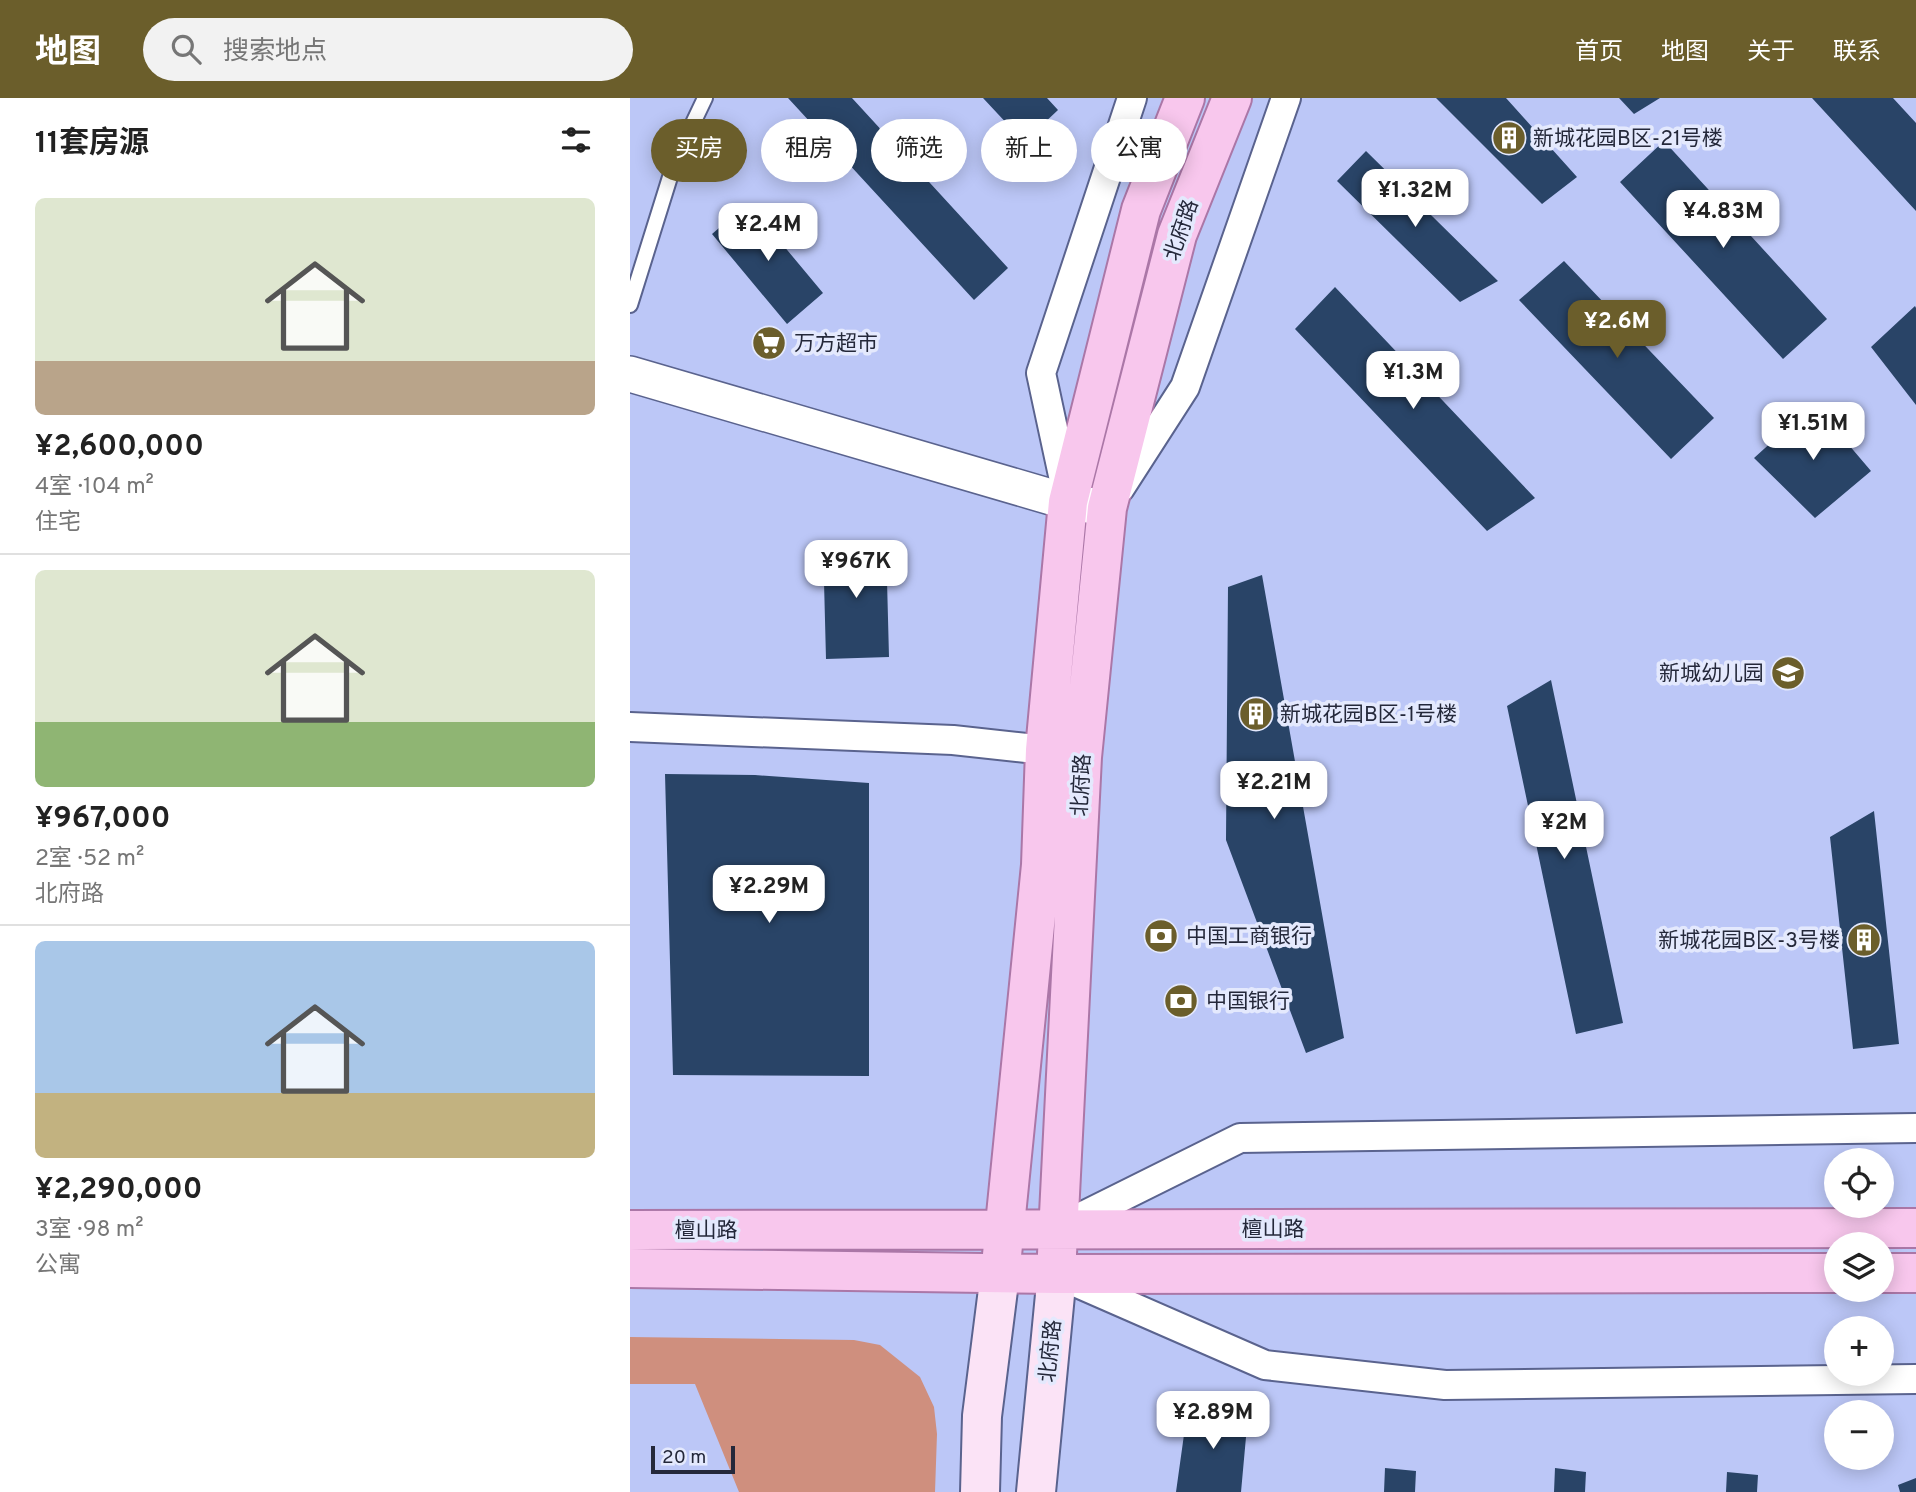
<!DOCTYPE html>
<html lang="zh">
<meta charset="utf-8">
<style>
:root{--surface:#fff;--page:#f2f2f2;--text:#222;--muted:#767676;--line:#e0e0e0;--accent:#6b5e2b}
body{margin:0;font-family:Overpass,"Noto Sans SC",sans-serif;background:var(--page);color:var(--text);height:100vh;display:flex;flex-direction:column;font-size:26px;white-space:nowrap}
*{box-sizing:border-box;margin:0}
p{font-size:23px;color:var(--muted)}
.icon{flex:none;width:38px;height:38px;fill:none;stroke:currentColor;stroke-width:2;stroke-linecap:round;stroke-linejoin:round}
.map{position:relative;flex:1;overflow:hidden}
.details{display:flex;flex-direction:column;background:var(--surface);width:630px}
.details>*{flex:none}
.guide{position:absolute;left:21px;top:21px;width:665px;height:63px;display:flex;gap:14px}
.fabs{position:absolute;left:1194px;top:1050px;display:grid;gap:14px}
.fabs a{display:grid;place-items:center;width:70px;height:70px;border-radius:50%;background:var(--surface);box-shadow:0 4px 18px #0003;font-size:35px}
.scale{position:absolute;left:21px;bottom:18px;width:84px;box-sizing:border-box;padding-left:7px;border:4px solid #24283a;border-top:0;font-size:19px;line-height:24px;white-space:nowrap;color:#24283a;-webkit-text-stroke:5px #e4e9fd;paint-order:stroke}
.price{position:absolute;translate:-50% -60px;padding:0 16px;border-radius:14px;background:#fff;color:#222;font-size:23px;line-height:46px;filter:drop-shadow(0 2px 4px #0008)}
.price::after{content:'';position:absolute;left:50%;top:42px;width:21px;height:16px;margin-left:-10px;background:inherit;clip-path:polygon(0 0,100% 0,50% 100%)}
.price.active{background:var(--accent);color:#fff}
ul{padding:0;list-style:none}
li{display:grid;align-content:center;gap:14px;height:371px;padding:0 35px}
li+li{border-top:2px solid var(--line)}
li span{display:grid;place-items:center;height:217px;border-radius:10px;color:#555}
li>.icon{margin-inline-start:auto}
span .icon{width:126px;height:126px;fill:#fffc;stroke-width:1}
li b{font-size:30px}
h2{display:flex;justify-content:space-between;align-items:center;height:84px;padding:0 35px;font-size:30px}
.pill{padding:0 24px;border-radius:32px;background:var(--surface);box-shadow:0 4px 18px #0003;font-size:24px;line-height:63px}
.pill.active{background:var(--accent);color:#fff}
header{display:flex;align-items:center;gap:42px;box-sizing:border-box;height:98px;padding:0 35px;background:var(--accent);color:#fff}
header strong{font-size:33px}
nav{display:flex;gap:38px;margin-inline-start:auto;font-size:24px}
.search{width:490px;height:63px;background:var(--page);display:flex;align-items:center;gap:18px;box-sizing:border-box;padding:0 24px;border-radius:38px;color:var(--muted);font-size:26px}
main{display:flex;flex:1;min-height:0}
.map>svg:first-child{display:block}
.green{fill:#cf8f7e}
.building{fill:#294467}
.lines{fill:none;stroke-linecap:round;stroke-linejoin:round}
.service-casing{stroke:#5a638e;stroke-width:18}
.minor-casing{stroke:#5a638e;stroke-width:32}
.tertiary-casing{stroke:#5a638e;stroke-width:38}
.secondary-casing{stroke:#5a638e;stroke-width:42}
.primary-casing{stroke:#ab77a7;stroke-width:42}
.service{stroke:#fff;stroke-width:14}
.minor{stroke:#fff;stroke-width:28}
.tertiary{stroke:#fff;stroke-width:35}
.secondary{stroke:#fbe3f6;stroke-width:38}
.primary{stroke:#f8c7ed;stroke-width:38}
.labels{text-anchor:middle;stroke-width:7;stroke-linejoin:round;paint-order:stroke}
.poi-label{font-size:21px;fill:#24283a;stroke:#e4e9fd;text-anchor:start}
.street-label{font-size:21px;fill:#24283a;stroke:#e4e9fd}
</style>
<header>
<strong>地图</strong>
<div class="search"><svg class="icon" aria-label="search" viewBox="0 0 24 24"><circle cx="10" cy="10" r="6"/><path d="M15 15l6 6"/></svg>搜索地点</div>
<nav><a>首页</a><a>地图</a><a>关于</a><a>联系</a></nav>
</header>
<main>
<section class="details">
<h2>11套房源<svg class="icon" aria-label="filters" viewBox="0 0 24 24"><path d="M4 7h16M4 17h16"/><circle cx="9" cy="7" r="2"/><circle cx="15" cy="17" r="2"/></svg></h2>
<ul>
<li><span style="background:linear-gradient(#dfe7d0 75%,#b9a48a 0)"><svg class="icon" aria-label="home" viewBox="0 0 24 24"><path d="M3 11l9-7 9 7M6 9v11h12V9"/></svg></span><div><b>¥2,600,000</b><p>4室 · 104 m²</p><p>住宅</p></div></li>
<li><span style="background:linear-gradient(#dfe7d0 70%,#8fb573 0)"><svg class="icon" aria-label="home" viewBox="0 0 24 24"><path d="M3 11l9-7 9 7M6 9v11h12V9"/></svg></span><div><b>¥967,000</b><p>2室 · 52 m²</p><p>北府路</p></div></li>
<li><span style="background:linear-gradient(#a9c7e8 70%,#c2b280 0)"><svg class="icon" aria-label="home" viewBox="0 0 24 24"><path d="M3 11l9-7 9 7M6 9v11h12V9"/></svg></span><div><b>¥2,290,000</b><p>3室 · 98 m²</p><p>公寓</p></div></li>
</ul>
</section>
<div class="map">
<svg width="1286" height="1394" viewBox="0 0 1286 1394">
<rect width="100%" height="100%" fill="#bcc7f7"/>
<path class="green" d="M0 1239 224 1242 250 1247 290 1279 304 1309 307 1336 305 1394H109L65 1286H0Z"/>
<path class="building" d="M158 0H222L378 170 344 202Z
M353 0H417L428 12 394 44Z
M806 0H876L947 79 912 106Z
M989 0H1030L1004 16Z
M1182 0H1263L1286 25V113Z
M1034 43 1197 221 1153 261 990 84Z
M736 53 868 183 830 204 707 83Z
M118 105 193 195 157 226 82 136Z
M934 163 1084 320 1041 361 889 202Z
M705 189 905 400 857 433 665 231Z
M1285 208 1286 210V307L1241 249Z
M1184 306 1241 373 1185 420 1124 360Z
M256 444 259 559 196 561 193 445Z
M632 477 714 940 676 955 596 742 598 489Z
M921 582 993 925 946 936 877 608Z
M35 676 125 677 239 685V978L43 977Z
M1244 713 1269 946 1223 951 1200 739Z
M558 1308 583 1309 618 1317 611 1394H546Z
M755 1370 786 1373 785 1394H754Z
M925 1370 956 1374 955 1394H924Z
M1097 1374 1128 1377 1127 1394H1096Z
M1286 1380V1394H1270L1268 1387Z"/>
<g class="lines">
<g class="service-casing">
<path id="service" d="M0 207 45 63 75 0"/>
</g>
<g class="minor-casing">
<path id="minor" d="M490 390 555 289 656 0
M437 396 411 275 502 0
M0 629 323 642 415 652
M431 1129 610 1040 1286 1030
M436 1180 635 1267 815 1287 1286 1281"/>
</g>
<g class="tertiary-casing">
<path id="tertiary" d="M0 276 438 404 477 410"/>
</g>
<g class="secondary-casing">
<path id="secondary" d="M350 1394 352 1318 370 1176
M406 1394 427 1176"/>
</g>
<g class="primary-casing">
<path id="primary" d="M0 1132 1286 1130
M427 1156 452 659 477 410 547 137 602 0
M372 1157 411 767 415 652 438 404 511 112 555 0
M0 1170 427 1176 1206 1175
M1251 1175H1286"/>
</g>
<use href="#service" class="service"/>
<use href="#minor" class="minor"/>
<use href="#tertiary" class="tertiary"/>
<use href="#secondary" class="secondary"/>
<use href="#primary" class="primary"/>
</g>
<defs>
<g id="building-disc" transform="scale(1.75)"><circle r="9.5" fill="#6b5e2b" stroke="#e4e9fd"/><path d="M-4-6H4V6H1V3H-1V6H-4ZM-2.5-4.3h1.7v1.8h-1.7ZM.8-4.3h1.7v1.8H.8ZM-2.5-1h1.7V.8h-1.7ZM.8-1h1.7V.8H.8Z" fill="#fff"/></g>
<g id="supermarket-disc" transform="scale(1.75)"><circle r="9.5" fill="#6b5e2b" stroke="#e4e9fd"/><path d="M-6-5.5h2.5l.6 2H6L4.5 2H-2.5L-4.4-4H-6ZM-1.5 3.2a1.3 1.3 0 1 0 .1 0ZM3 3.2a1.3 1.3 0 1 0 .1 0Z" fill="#fff"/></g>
<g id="school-disc" transform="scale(1.75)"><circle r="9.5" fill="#6b5e2b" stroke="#e4e9fd"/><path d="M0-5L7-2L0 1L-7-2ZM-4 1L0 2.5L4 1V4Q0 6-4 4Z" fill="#fff"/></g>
<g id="bank-disc" transform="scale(1.75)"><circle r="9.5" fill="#6b5e2b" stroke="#e4e9fd"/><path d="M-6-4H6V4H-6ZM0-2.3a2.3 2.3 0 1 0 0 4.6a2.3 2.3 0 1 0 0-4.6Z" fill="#fff"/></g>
</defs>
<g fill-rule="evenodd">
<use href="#building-disc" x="879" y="40"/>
<use href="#supermarket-disc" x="139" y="245"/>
<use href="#school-disc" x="1158" y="575"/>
<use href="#building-disc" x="626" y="616"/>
<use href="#bank-disc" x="531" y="838"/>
<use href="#building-disc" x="1234" y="842"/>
<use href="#bank-disc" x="551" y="903"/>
</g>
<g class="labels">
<g class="poi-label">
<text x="903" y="47">新城花园B区-21号楼</text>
<text x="164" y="252">万方超市</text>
<text x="1134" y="582" text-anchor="end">新城幼儿园</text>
<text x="650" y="623">新城花园B区-1号楼</text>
<text x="556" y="845">中国工商银行</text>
<text x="1210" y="849" text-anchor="end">新城花园B区-3号楼</text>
<text x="576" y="910">中国银行</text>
</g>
<g class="street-label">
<text transform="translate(551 132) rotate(-71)" y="7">北府路</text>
<text transform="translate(451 687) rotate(-87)" y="7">北府路</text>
<text x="643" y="1138">檀山路</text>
<text x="76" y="1139">檀山路</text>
<text transform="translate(420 1253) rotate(-84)" y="7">北府路</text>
</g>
</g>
</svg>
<div class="fabs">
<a><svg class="icon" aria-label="locate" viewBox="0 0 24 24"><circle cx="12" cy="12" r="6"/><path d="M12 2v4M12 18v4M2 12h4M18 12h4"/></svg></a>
<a><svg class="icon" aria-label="layers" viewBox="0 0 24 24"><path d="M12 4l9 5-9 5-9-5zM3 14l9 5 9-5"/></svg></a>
<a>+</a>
<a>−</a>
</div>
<div class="scale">20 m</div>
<b class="price" style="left:785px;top:131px">¥1.32M</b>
<b class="price" style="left:1093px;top:152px">¥4.83M</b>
<b class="price" style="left:138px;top:165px">¥2.4M</b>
<b class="price active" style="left:987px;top:262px">¥2.6M</b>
<b class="price" style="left:783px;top:313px">¥1.3M</b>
<b class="price" style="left:1183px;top:364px">¥1.51M</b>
<b class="price" style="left:226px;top:502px">¥967K</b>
<b class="price" style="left:644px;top:723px">¥2.21M</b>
<b class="price" style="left:934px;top:763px">¥2M</b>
<b class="price" style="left:139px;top:827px">¥2.29M</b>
<b class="price" style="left:583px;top:1353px">¥2.89M</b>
<div class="guide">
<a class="pill active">买房</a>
<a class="pill">租房</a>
<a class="pill">筛选</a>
<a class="pill">新上</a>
<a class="pill">公寓</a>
</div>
</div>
</main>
